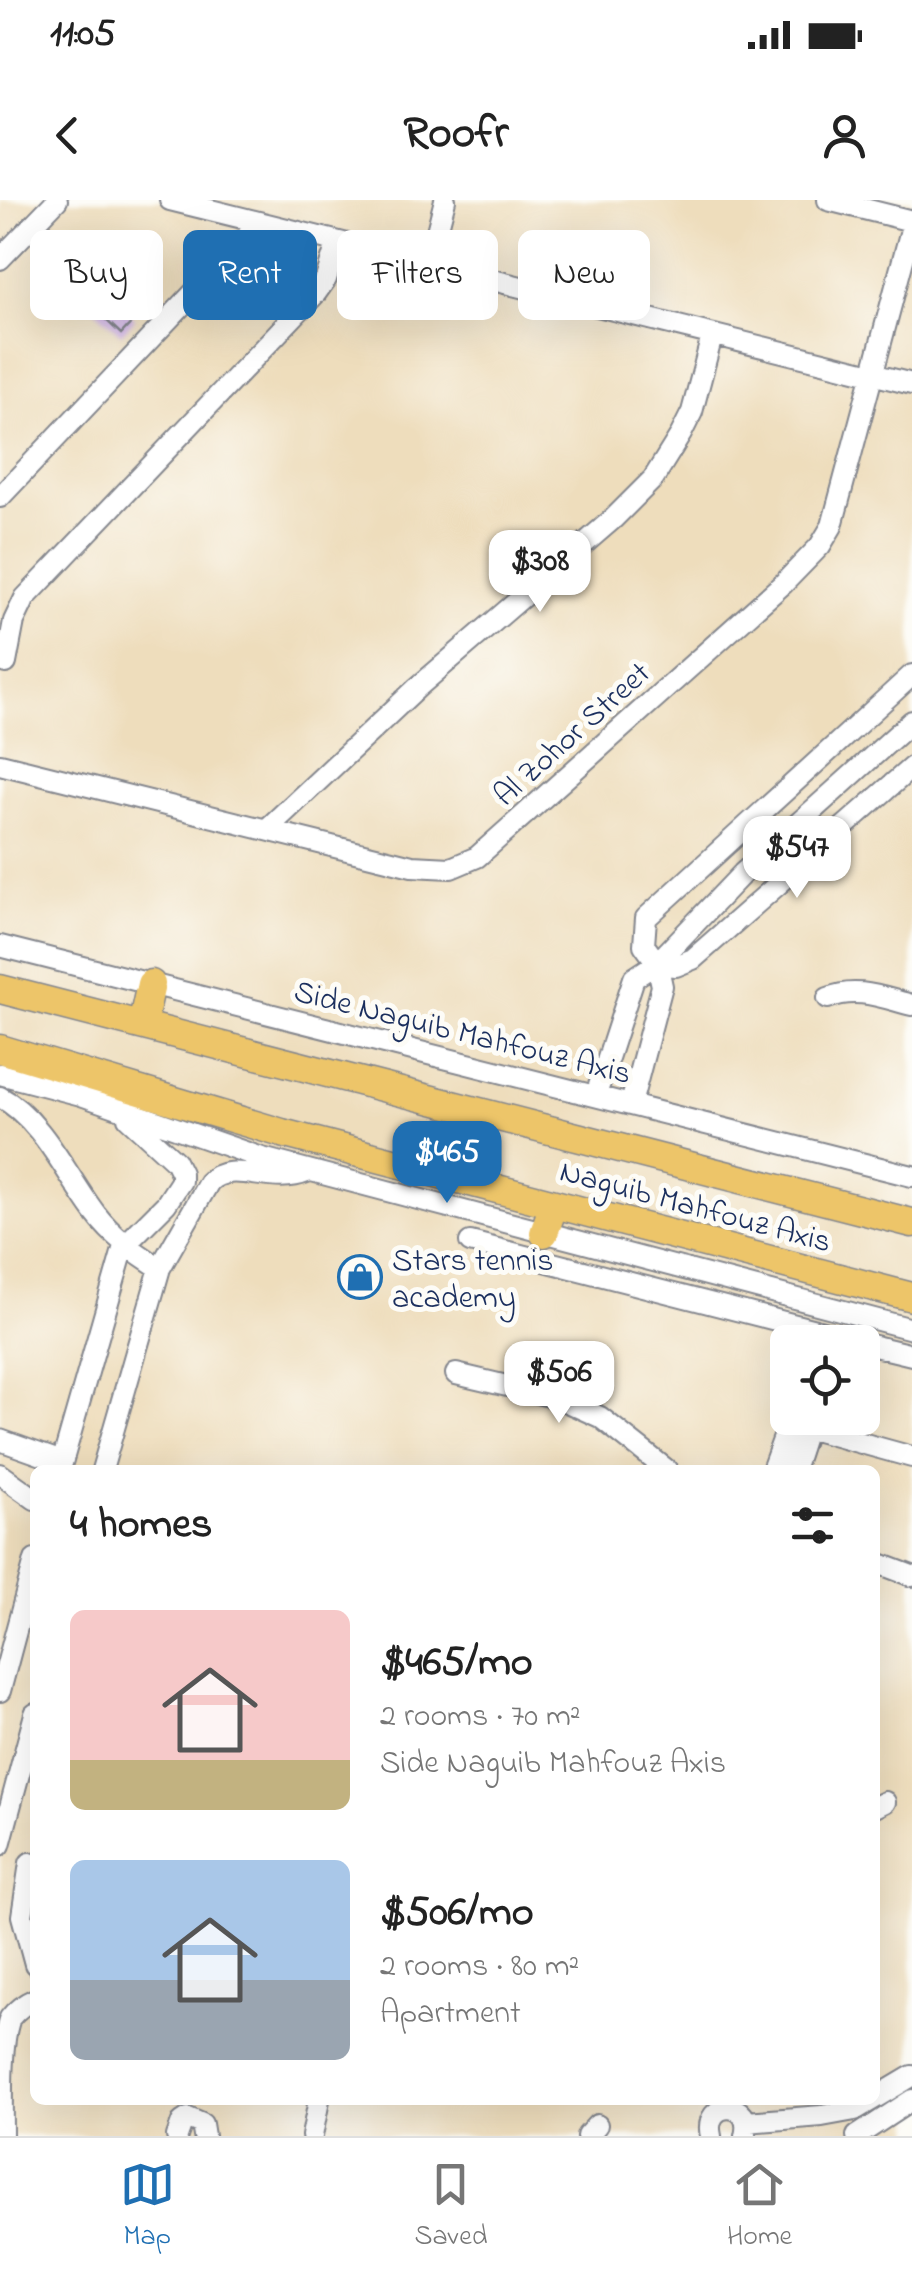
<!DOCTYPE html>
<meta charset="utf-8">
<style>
:root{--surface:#fff;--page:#f6f6f6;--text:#222;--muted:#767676;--line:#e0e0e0;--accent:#1f6fb2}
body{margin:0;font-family:"Indie Flower",sans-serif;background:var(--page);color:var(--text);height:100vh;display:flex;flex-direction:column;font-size:38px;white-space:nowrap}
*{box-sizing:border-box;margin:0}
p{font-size:32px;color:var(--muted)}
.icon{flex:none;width:55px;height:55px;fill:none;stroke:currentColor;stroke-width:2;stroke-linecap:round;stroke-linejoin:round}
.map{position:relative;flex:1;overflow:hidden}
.panel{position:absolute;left:30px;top:1265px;width:850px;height:640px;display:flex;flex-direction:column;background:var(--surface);border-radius:15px;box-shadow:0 10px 40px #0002}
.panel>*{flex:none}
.guide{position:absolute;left:30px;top:30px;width:852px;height:90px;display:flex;gap:20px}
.controls{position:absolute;left:770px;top:1125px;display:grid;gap:20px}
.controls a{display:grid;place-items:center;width:110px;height:110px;border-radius:15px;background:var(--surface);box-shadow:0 10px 40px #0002;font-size:50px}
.price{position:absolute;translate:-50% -85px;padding:0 22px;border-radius:20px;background:#fff;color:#222;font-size:32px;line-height:65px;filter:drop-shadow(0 2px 5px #0008)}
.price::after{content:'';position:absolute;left:50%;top:60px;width:30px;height:22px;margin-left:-15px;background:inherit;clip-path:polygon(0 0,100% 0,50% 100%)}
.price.selected{background:var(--accent);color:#fff}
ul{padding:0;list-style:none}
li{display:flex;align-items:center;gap:30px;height:250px;padding:0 40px}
li span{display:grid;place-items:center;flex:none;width:280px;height:200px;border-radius:15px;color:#555}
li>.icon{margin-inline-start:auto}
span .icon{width:120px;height:120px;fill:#fffc;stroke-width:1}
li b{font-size:42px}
h2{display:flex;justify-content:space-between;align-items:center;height:120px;padding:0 40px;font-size:42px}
.chip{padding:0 35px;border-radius:15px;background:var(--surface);box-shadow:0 10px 40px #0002;font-size:35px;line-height:90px}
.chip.selected{background:var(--accent);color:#fff}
.status{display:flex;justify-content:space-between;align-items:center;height:70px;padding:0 50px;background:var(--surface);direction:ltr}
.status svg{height:28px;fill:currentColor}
header{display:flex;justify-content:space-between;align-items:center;height:130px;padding:0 40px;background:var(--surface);font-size:45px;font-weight:700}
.dock{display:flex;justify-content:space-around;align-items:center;height:140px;border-top:2px solid var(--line);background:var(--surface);font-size:28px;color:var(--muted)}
.dock a{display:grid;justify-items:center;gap:5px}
.dock .selected{color:var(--accent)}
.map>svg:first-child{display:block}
.building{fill:#c9a4e5}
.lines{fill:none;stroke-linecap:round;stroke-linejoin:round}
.minor-casing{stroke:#84868d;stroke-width:24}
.major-casing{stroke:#84868d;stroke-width:31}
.minor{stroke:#fff;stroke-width:20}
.major{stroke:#edc569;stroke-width:28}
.labels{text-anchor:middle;stroke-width:10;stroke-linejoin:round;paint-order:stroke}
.street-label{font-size:32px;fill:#1b2f5e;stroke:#fdfcf7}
.poi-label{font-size:32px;fill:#1b2f5e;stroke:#fdfcf7;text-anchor:start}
</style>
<div class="status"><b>11:05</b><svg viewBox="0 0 49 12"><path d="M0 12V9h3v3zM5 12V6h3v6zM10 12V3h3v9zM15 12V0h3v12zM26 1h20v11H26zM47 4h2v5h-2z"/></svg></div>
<header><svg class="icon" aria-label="back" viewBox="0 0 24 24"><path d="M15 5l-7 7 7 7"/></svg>Roofr<svg class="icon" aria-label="person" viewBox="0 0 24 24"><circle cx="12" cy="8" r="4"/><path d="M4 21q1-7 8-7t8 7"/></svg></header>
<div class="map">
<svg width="912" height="1936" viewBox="0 0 912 1936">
<rect width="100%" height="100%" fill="#fdfcf7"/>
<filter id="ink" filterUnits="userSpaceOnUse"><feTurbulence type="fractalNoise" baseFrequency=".01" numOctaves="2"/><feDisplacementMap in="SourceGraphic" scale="20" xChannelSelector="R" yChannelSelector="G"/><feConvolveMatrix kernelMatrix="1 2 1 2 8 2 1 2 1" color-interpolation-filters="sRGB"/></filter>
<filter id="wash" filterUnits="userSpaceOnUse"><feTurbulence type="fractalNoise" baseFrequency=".0048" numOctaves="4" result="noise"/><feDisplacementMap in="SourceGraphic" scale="40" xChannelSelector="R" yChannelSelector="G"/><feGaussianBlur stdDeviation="2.25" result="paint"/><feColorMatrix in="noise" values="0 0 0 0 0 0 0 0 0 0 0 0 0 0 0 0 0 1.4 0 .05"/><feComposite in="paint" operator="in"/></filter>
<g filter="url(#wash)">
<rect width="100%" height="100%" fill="#eeddbc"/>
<g id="blocks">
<path class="building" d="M102 88 135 119 121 134 88 103Z"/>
</g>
</g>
<g filter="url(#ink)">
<use href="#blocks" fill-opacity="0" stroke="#84868d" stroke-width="2.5"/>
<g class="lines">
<g class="minor-casing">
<path id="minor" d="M170 0 912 184
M828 0 912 21
M0 59 57 0
M429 63 445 0
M0 297 259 24
M6 463 14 421 25 398 316 93 326 79 337 43
M0 564 412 666 451 668 477 657 784 383 820 346 832 326 912 26
M267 629 418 487 613 319 653 279 681 234 692 212 712 136
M0 746 912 976
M657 763 676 766 693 759 912 567
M828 798C857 786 883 798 912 805
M0 874 81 895 262 958 912 1129
M596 895 634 778 657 763 743 673 912 521
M0 897C42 919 67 976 95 1013 113 1037 135 1052 160 1068
M631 904 662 786 657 763 644 745 646 718 912 475
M470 1042 862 1142
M862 1143 912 1155
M456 1174 558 1198 600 1217 667 1270
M789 1223 912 1257
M0 1240 62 1262
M60 1270 124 1046 166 1004 181 981V973L175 961 128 918
M102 1270 160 1068 209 982C231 959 271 987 307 972
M772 1270 791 1218
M793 1270 810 1218
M0 1274 35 1299
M875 1362 912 1376
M0 1491 35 1360
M875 1607 885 1602
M0 1645 35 1514
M30 1663 22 1716 35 1764
M746 1922 822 1916 855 1910 912 1876
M2 1936C2 1905 0 1843 10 1818 16 1810 26 1803 35 1799
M177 1936 182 1922 188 1918 202 1924 204 1936
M312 1936 319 1900
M587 1936 597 1925
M711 1936C702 1899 755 1899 745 1936
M857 1936 912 1900"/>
</g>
<g class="major-casing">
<path id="major" d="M0 789 912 1023
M142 825 151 784
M0 849 282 933 912 1097
M544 1033 554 1004"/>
</g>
<use href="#minor" class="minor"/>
<use href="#major" class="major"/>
</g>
</g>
<defs>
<g id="shop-ring" transform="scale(2.25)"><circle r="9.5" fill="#fdfcf7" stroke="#1f6fb2" stroke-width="1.5"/><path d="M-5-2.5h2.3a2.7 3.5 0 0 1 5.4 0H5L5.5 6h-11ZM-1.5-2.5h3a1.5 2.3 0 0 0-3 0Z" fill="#1f6fb2"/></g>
</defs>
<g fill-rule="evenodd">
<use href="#shop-ring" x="360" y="1077"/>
</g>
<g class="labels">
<g class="street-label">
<text transform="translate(571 533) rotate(-42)" y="11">Al Zohor Street</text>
<text transform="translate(463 831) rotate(14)" y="11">Side Naguib Mahfouz Axis</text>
<text transform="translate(696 1005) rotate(15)" y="11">Naguib Mahfouz Axis</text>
</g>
<g class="poi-label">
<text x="392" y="1070">Stars tennis<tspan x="392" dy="37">academy</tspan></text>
</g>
</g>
</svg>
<div class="controls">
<a><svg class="icon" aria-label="locate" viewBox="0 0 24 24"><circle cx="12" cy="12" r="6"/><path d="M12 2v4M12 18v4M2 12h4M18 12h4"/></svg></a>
</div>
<b class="price" style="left:540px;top:415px">$308</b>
<b class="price" style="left:797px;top:701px">$547</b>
<b class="price selected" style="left:447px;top:1006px">$465</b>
<b class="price" style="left:559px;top:1226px">$506</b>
<div class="guide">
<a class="chip">Buy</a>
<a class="chip selected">Rent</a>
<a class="chip">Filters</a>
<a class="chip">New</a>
</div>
<section class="panel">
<h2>4 homes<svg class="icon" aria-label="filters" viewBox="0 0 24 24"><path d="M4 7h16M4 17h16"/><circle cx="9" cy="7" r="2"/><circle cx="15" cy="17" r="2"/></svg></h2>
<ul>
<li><span style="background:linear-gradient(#f6c9c9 75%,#c2b280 0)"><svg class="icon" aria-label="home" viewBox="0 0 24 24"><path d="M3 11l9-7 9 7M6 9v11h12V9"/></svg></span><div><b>$465/mo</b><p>2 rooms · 70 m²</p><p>Side Naguib Mahfouz Axis</p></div></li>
<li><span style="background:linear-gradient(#a9c7e8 60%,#9aa5b1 0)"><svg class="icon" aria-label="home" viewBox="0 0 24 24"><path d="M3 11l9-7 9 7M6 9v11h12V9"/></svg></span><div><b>$506/mo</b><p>2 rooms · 80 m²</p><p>Apartment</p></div></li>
</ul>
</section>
</div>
<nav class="dock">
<a class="selected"><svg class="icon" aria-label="map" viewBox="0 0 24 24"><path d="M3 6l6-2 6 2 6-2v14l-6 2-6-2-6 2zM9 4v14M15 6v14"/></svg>Map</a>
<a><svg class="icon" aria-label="saved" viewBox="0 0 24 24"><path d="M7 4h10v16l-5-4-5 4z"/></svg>Saved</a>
<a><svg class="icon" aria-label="home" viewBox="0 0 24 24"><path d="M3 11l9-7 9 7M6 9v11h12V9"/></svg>Home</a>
</nav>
